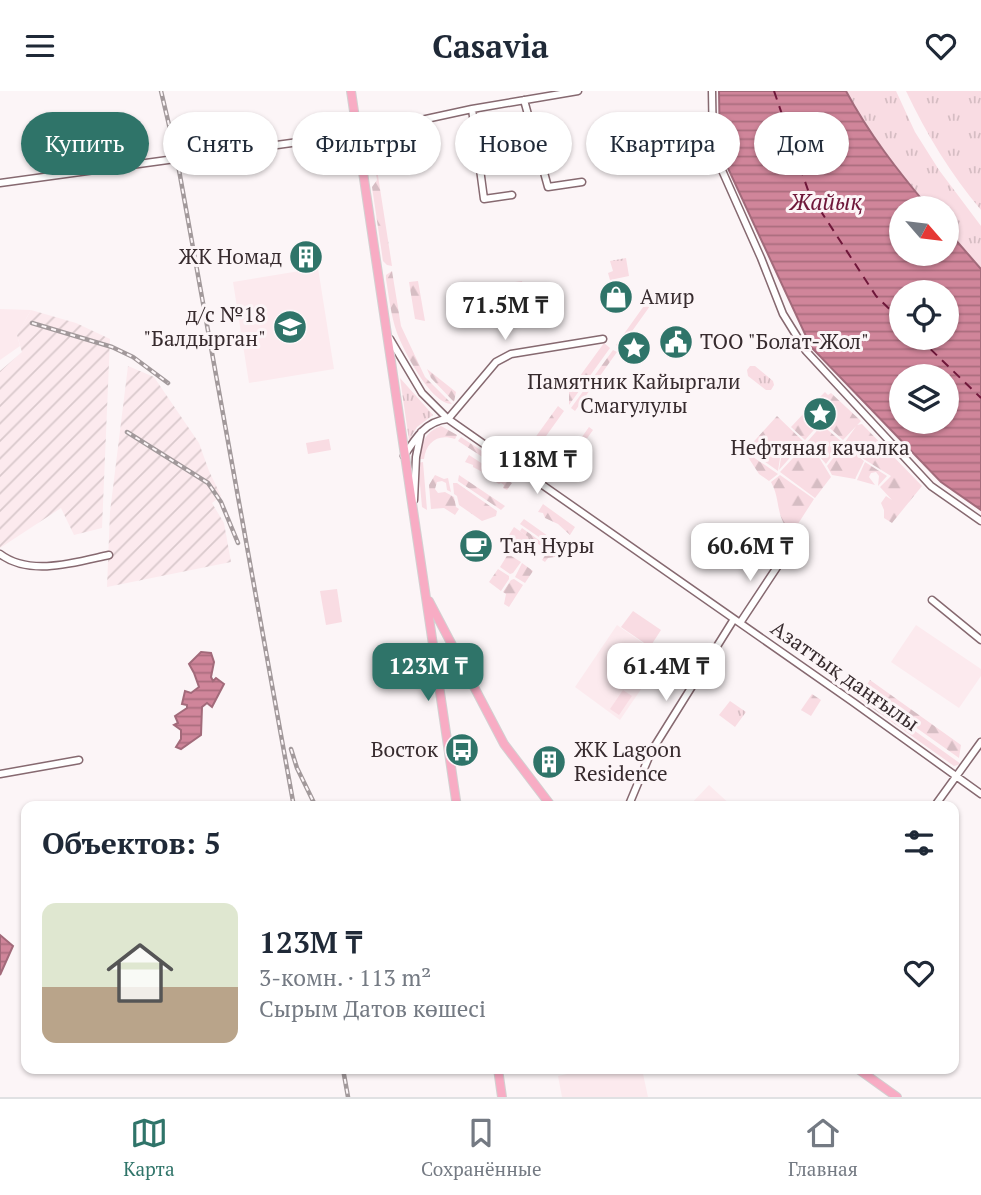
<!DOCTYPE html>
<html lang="ru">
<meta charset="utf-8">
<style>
:root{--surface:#fff;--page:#f6f6f7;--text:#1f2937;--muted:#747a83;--line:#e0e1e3;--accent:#2f7469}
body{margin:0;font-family:"PT Serif",serif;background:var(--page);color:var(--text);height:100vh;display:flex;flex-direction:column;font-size:26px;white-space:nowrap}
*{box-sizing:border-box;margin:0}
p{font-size:23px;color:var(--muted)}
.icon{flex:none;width:38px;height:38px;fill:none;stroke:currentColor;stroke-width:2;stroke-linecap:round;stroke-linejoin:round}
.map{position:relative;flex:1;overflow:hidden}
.details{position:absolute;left:21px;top:710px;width:938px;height:273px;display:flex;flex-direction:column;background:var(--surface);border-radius:14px;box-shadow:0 2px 5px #0004}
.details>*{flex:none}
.hud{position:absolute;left:21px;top:21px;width:940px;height:63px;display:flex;gap:14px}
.needle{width:46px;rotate:118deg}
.tools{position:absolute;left:889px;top:105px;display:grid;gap:14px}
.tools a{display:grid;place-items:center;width:70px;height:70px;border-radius:50%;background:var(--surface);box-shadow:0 2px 5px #0004;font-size:35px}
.price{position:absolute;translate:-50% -60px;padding:0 16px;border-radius:14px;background:#fff;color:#222;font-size:23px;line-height:46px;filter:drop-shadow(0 2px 4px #0008)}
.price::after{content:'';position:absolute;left:50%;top:42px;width:21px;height:16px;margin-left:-10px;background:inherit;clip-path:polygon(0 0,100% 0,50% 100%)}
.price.on{background:var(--accent);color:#fff}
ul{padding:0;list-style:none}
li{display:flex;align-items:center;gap:21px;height:175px;padding:0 21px}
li+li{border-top:2px solid var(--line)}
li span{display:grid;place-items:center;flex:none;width:196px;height:140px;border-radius:14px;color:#555}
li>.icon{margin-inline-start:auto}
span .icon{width:84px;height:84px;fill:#fffc;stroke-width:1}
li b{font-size:30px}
h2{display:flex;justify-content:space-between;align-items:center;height:84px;padding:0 21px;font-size:30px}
.pill{padding:0 24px;border-radius:32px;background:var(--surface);box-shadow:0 2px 5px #0004;font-size:24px;line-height:63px}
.pill.on{background:var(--accent);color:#fff}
header{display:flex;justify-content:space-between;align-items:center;height:91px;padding:0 21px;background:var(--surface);font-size:32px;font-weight:800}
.tabs{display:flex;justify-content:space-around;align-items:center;height:98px;border-top:2px solid var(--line);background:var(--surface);font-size:19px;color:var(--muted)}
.tabs a{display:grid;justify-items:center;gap:4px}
.tabs .on{color:var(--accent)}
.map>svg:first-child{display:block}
.built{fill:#fceaee}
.industrial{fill:url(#industrial-furrows)}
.grass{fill:url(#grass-tufts)}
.forest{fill:url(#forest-firs)}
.pitch{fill:#f9dce3}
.water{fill:url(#water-rules);stroke:#a26a7a;stroke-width:2;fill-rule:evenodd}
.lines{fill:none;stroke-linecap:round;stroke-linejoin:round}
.ferry{stroke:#6f173a;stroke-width:2;stroke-dasharray:9 7;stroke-linecap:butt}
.minor-casing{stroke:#866970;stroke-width:9}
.major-casing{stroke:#d3d0d1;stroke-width:10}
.minor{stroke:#fff;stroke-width:6}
.major{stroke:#f8acc4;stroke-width:8}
.rail-casing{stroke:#a2999b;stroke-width:4.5}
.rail{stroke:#fcf5f7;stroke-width:2;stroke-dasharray:5;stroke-linecap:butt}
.labels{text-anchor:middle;stroke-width:6;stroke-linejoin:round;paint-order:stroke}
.poi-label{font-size:21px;fill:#372b2e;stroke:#fcf5f7;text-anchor:start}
.street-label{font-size:21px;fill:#372b2e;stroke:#fcf5f7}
.water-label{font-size:23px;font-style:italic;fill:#6f173a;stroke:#fcf5f7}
</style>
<header><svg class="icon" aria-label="menu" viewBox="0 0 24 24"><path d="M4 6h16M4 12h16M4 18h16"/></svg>Casavia<svg class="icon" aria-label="heart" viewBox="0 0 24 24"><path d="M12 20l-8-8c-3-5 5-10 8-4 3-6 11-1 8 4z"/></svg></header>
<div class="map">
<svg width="981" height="1006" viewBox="0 0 981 1006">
<defs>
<pattern id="industrial-furrows" width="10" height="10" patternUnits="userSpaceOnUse" patternTransform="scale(1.75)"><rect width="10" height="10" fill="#fceaee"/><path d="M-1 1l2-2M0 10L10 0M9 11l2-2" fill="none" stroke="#d9c9cc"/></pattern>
<pattern id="grass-tufts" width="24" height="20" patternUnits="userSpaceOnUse" patternTransform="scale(1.75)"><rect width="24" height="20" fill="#f9dce3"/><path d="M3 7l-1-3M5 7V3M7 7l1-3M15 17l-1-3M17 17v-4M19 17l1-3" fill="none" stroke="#d6bdc3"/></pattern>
<pattern id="forest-firs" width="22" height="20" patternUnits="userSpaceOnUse" patternTransform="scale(1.75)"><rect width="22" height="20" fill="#f9dce3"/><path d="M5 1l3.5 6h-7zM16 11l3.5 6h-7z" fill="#d6bdc3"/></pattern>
<pattern id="water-rules" width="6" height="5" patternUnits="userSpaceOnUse" patternTransform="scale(1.75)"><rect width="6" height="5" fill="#d0859a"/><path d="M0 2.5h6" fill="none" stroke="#aa6d7e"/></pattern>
</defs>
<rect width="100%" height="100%" fill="#fcf5f7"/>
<path class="built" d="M318 177 334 278 249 292 233 191Z
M0 218 31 219 17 244 20 255 0 269Z
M617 534 663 566 620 629 575 596Z
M916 534 981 578V585L959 617 891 571Z
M709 694 733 716H688Z
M590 978H642L648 1006H562L558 985Z"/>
<path class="industrial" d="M31 219 76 232 110 248 102 437 74 444 61 417 0 457V280L22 261 17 244Z
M128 275 154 286 199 352 209 380 221 405 212 412 224 432 231 471 107 496 110 421Z"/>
<path class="grass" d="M846 0H896L915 41 939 79 981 135V178L947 139V117H929C898 80 869 43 846 0Z
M906 0H981V119C951 84 926 42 906 0Z
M626 167 629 185 610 189 608 182 613 180 610 170Z
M750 275H755L773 290 774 294 771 299H766L748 285 747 279Z
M400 287 433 324 417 336 409 349Z
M514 436 536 451 529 462 507 447Z
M730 610 746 621 735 636 719 624Z"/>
<path class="forest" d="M372 46 392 175 387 174 383 170 372 96 377 89 374 71 369 68 368 47Z
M392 180 401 235 425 286 452 313C431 313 404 260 397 242 391 225 389 206 386 188V184Z
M418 190 425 230 415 228 409 191Z
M651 205 655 208 620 257 616 254Z
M604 252 610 257 569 314V300Z
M613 259 617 261 575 320 571 317Z
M427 278 456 301 454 311 431 287Z
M825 301 828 304 831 302 861 330 843 349 822 330 826 324 820 318 815 323 808 318Z
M558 315 564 320 531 366 524 362Z
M806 320 820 332 805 349 791 336Z
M777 325 804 351 779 379 781 367H785L786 356 777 355 775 366 780 367 778 380 747 358Z
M862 333 922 395 892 432 884 427V419L881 412 886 405 892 409 880 396 891 385 862 367 845 351 857 334Z
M822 334 842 351 826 373 807 351Z
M441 335 457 344 455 348C438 342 426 351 424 368H419C421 353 425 341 441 335Z
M589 336 593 339 561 384 557 381Z
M461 346 518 384 515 388 506 382 508 379 505 381 488 370 489 366 487 369 458 350Z
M806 353 820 368 831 386 815 407 780 381Z
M844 353 864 370 855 388 832 384 827 375Z
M744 360 746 361 778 383 769 390 759 383Z
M469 364 512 392 507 399 503 397 504 394 501 392 499 393 488 386V384L473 376V374L465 371Z
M423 371 427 419 422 416 418 372Z
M865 371 887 385 878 395 879 385 876 381 871 382 869 386 875 394 857 389Z
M435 384 444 388 448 387 451 401 447 399 446 392 442 390 437 391 435 398 438 402 445 401 454 406 456 416 459 418 455 424 444 417 431 418 429 394Z
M459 384 505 415 501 419 458 390Z
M780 384 814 408 794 439 790 441C775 425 781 409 771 391Z
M453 392H457L497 420 496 425 482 430 459 414 457 405 454 403Z
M543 413 575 436 570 444 558 433 545 427 543 422 538 421Z
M524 428 562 455 559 460 520 433Z
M522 437 557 462 555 466 548 467 545 471 542 469 548 460 520 440Z
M508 463 521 471 513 482 510 483 500 476Z
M522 472 533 480 525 492 515 486Z
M498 478 509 485V488L501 500 489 491Z
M514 488 523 494 509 516 504 513 506 503 503 501 511 489Z
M870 589 961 654 959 667 863 599Z
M862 602 961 673 954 675 861 609Z
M812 603 821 609 811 625 801 619Z"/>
<path class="pitch" d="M522 190 525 208 489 213 486 195Z
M329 348 331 359 308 363 306 352Z
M337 498 342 531 326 534 320 500Z
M633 520 661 539 650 556 621 536Z
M623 599 632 605 619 624 610 618Z"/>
<path class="water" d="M719 0H846C869 43 898 80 929 117H901V163H947V139L981 178V419L941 391 811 256 720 60ZM947 201V247H901V201ZM901 285H947V331H901Z
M201 561 211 562 214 571 211 586 213 590 216 587 224 593 212 616 207 612 202 616 201 644 181 658 176 656 181 648V639L174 634 178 632 175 625 187 617V614L182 613 185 600 191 602 199 596 194 582 189 573Z
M0 844 13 855 0 884Z"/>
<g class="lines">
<path class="ferry" d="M774 0 809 102 876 205 901 229
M919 247 981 307"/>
<g class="minor-casing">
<path id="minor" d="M712 0 713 59 761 167 783 223 806 260 931 395 981 430
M524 9 548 96 582 91
M472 18 484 108 512 104
M0 92 357 43 472 18 578 0
M390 248 422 302 448 328 853 611 981 703
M448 328 496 271 511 263 603 248
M404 365C416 346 426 330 448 328
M414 409 416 366 421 341
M0 463C30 486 77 471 109 464
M932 509 981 549
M740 532 783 467
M0 683 79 669
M628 716 651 661 734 528
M934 716 981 651"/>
</g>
<g class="major-casing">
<path id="major" d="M351 0 457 716
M429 510 504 653 552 716
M498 978 502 1006
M858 978 897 1006"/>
</g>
<use href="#minor" class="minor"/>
<use href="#major" class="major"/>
<g class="rail-casing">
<path id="rail" d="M161 0 177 68 294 716
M32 232 112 256 133 266 168 292
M127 341 208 392 221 411 238 452
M291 658 297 677 316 716
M343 978 348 1006"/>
</g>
<use href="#rail" class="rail"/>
</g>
<defs>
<g id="building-disc" transform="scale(1.75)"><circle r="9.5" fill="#2f7469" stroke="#fcf5f7"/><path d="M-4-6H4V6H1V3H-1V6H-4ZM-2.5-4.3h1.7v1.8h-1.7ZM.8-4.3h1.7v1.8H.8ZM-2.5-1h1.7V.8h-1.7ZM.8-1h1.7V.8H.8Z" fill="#fff"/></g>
<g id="shop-disc" transform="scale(1.75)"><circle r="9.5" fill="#2f7469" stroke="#fcf5f7"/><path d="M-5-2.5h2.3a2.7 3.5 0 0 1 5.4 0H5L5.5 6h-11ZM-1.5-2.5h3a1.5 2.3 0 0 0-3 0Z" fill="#fff"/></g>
<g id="school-disc" transform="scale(1.75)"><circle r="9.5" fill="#2f7469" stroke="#fcf5f7"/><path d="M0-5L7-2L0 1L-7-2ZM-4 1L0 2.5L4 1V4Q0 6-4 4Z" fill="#fff"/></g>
<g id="civic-disc" transform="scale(1.75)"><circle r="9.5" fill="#2f7469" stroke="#fcf5f7"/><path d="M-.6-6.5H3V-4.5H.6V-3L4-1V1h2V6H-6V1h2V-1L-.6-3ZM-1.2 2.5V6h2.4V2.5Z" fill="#fff"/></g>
<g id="sight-disc" transform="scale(1.75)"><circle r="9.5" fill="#2f7469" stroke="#fcf5f7"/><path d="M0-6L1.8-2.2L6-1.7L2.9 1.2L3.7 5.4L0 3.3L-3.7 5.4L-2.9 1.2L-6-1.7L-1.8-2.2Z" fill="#fff"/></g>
<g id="cafe-disc" transform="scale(1.75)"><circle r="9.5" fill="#2f7469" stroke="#fcf5f7"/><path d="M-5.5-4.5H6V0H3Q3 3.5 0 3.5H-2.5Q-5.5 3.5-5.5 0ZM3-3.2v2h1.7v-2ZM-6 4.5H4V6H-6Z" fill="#fff"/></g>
<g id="bus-disc" transform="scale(1.75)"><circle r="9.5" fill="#2f7469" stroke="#fcf5f7"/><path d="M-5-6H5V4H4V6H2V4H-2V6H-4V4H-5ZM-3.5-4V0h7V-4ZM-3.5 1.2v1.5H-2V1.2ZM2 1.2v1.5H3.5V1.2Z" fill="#fff"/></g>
</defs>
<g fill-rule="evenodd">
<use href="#building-disc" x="306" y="166"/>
<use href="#shop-disc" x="616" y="206"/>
<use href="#school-disc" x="290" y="236"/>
<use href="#civic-disc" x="676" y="251"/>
<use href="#sight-disc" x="634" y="257"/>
<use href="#sight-disc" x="820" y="323"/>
<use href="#cafe-disc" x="476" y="455"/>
<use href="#bus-disc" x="462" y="659"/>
<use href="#building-disc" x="549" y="671"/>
</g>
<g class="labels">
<g class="poi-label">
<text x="282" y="173" text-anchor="end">ЖК Номад</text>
<text x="640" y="213">Амир</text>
<text x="266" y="231" text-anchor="end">д/с №18<tspan x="266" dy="24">"Балдырган"</tspan></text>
<text x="700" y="258">ТОО "Болат-Жол"</text>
<text x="634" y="298" text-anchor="middle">Памятник Кайыргали<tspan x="634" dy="24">Смагулулы</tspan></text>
<text x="820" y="364" text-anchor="middle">Нефтяная качалка</text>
<text x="500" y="462">Таң Нуры</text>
<text x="438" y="666" text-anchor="end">Восток</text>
<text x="574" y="666">ЖК Lagoon<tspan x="574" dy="24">Residence</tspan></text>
</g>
<g class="street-label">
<text transform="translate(845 585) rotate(35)" y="7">Азаттық даңғылы</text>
</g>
<g class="water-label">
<text x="826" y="119">Жайық</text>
</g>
</g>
</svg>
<div class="tools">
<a><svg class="needle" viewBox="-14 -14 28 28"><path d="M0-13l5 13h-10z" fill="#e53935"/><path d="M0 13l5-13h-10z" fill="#747a83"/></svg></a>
<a><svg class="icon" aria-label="locate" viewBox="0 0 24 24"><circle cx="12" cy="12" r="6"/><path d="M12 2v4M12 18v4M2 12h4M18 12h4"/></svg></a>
<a><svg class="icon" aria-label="layers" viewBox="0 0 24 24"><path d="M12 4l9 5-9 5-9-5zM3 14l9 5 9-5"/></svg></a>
</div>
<b class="price" style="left:505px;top:251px">71.5M ₸</b>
<b class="price" style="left:537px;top:405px">118M ₸</b>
<b class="price" style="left:750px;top:492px">60.6M ₸</b>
<b class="price on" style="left:428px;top:612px">123M ₸</b>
<b class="price" style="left:666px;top:612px">61.4M ₸</b>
<div class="hud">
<a class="pill on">Купить</a>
<a class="pill">Снять</a>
<a class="pill">Фильтры</a>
<a class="pill">Новое</a>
<a class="pill">Квартира</a>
<a class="pill">Дом</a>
</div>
<section class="details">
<h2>Объектов: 5<svg class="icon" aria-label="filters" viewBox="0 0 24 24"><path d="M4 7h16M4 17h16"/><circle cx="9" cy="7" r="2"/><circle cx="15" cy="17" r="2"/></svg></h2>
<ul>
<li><span style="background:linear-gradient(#dfe7d0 60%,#b9a48a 0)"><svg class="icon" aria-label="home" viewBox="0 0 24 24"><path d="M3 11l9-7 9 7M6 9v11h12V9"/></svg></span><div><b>123M ₸</b><p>3-комн. · 113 m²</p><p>Сырым Датов көшесі</p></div><svg class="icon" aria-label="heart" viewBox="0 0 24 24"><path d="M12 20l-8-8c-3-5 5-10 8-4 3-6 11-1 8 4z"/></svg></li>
</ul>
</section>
</div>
<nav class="tabs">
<a class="on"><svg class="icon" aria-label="map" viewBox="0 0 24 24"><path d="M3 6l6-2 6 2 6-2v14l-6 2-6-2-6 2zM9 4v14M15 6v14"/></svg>Карта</a>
<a><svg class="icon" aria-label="saved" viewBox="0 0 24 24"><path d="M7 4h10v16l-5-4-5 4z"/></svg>Сохранённые</a>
<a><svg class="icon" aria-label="home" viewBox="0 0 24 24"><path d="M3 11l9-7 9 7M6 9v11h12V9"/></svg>Главная</a>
</nav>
